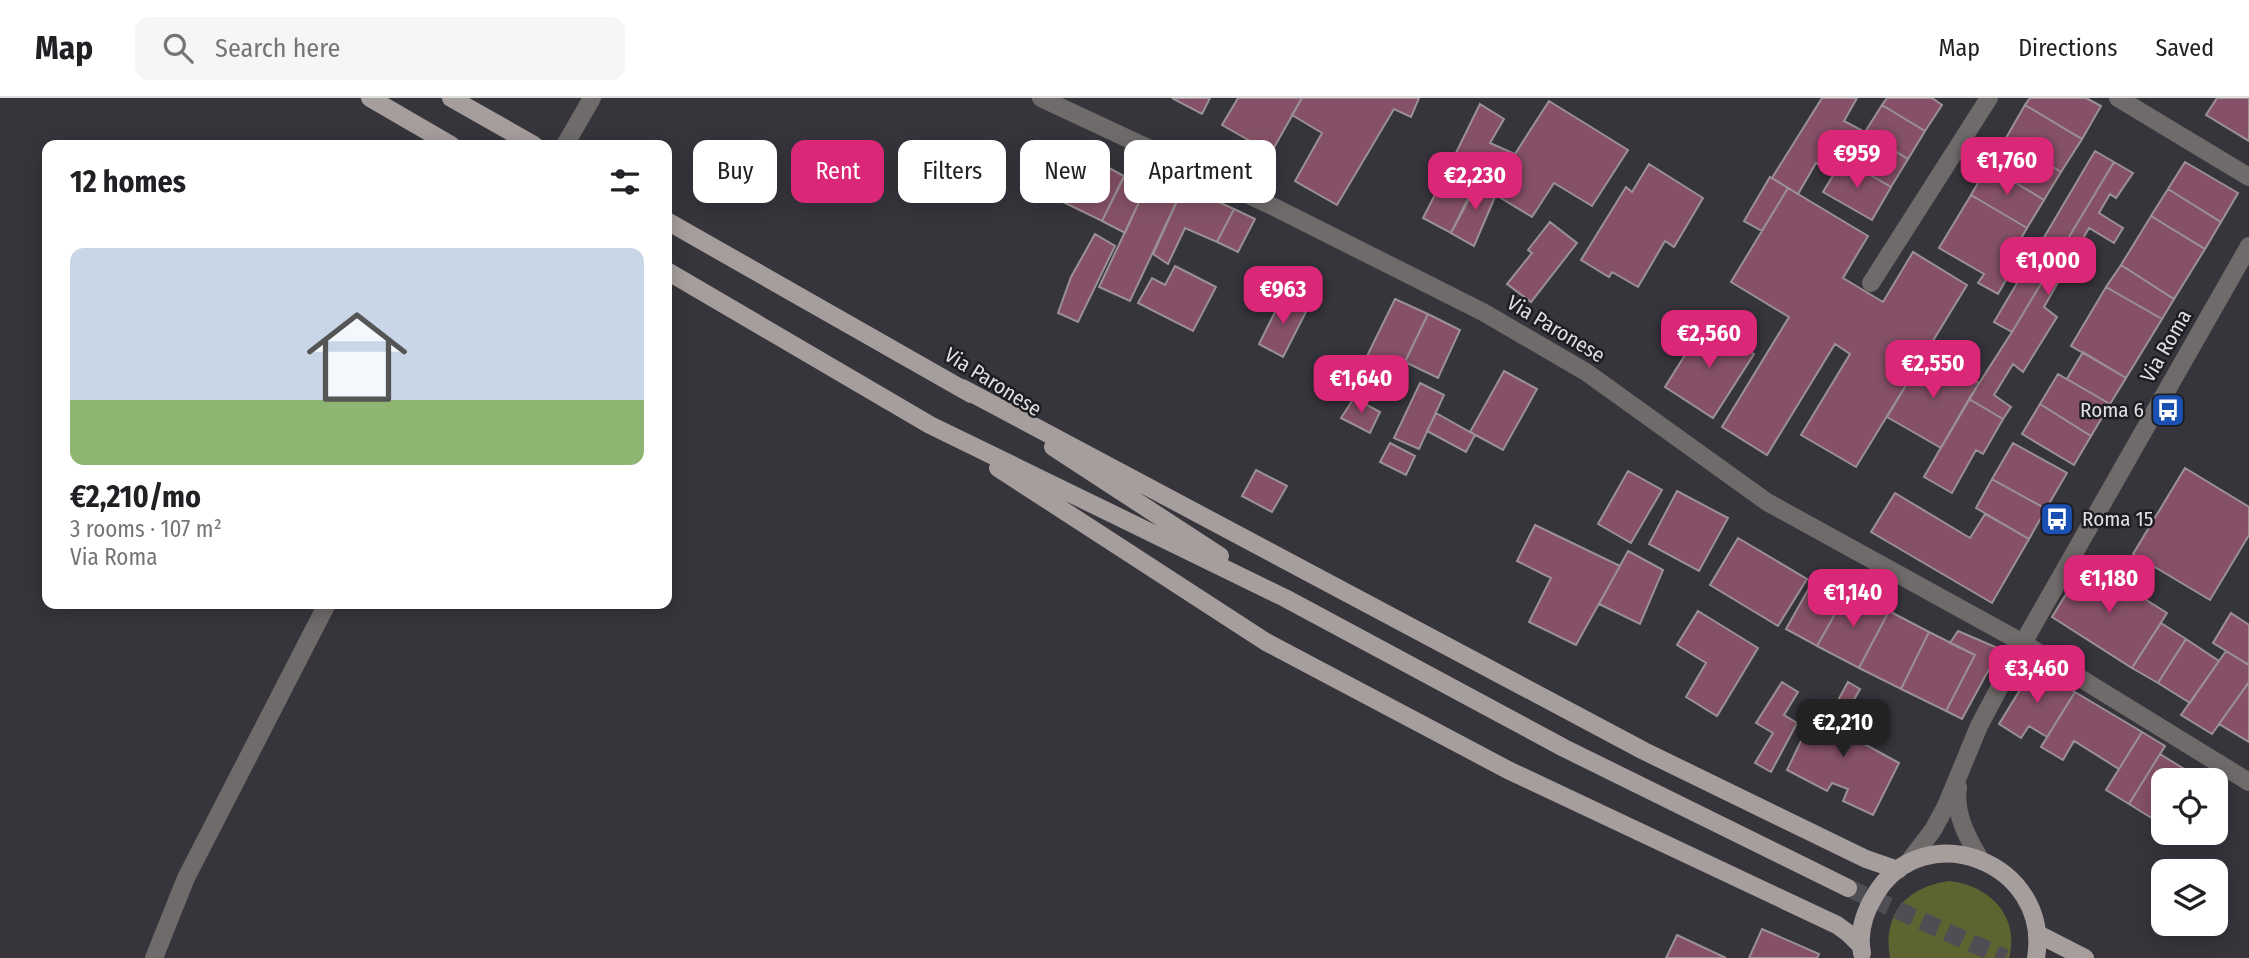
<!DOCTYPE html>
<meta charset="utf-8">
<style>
:root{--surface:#fff;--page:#f6f6f6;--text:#202124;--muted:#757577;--line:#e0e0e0;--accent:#db2777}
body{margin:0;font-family:"Fira Sans Condensed",sans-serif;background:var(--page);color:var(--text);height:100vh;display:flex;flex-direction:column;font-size:26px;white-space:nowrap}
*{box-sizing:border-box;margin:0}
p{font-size:23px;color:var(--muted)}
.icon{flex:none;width:38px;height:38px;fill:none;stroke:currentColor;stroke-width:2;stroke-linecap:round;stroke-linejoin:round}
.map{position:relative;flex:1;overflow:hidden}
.side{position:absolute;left:42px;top:42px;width:630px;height:469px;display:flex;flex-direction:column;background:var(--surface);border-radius:14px;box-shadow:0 4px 18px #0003}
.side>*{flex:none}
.hud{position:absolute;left:693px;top:42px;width:665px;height:63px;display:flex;gap:14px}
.fabs{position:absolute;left:2151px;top:670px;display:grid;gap:14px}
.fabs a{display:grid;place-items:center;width:77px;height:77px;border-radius:14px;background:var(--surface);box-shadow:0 4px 18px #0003;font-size:35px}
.price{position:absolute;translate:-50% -60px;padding:0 16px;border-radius:14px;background:var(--accent);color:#fff;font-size:23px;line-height:46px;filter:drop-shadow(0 2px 4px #0008)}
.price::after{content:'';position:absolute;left:50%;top:42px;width:21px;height:16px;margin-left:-10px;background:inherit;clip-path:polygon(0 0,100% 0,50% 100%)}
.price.active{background:#222;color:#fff}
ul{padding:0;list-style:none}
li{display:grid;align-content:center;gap:14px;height:371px;padding:0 28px}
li+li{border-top:2px solid var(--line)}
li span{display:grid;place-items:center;height:217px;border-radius:14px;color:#555}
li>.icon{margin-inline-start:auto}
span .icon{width:126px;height:126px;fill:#fffc;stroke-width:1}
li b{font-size:30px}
h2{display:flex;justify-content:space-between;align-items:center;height:84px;padding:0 28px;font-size:30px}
.tag{padding:0 24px;border-radius:14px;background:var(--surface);box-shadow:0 4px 18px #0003;font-size:24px;line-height:63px}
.tag.active{background:var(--accent);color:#fff}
header{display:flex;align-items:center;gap:42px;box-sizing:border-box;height:98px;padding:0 35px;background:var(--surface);border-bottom:2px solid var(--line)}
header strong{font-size:33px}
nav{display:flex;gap:38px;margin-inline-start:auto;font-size:24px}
.search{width:490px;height:63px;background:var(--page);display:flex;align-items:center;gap:18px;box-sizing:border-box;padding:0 24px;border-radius:14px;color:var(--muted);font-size:26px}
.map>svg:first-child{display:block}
.green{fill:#5d6430}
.building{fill:#865168;stroke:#9a9194;stroke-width:2}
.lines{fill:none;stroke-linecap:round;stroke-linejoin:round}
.major-tunnel{stroke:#504e55;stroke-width:18;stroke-dasharray:18 9;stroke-linecap:butt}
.minor{stroke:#6f6b6a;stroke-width:18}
.major{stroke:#a69e9c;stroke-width:18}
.labels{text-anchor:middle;stroke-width:5;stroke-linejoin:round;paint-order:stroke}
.street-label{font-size:21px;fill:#e0dfe3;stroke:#1e1d21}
.poi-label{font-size:21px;fill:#e0dfe3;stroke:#1e1d21;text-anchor:end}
</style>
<header>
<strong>Map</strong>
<div class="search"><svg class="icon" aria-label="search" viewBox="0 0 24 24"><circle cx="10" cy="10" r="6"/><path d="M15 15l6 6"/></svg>Search here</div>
<nav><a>Map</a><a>Directions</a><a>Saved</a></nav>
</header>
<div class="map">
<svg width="2249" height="860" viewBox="0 0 2249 860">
<rect width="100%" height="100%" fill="#37353c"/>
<path class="green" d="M1949 783C1989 787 2020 818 2009 860H1890C1882 816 1906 789 1949 783Z"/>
<path class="building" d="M1172 0H1210L1202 16Z
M1238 0H1302L1271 55 1222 27Z
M1302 0H1419L1411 19 1394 11 1337 107 1295 83 1322 35 1292 17Z
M1822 0H1857L1844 23 1865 34 1854 50 1842 42 1834 58 1843 61 1834 76 1816 65 1798 96 1772 80Z
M1887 0H1932L1942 7 1925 33 1882 7Z
M2030 0H2086L2101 8 2082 41 2025 7Z
M2217 0H2249V43L2206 17Z
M1549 3 1628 52 1592 108 1554 85 1532 119 1496 97 1515 56Z
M1480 6 1504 21 1490 45 1515 56 1498 92 1478 80 1474 92 1445 77Z
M1882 7 1925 33 1908 61 1865 34Z
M2025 7 2082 41 2061 74 2006 40Z
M1865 34 1908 61 1891 89 1846 63Z
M2006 40 2061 74 2044 102 1988 68Z
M2095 53 2114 64 2012 234 1994 224Z
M1083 56 1124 78 1102 123 1059 102Z
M1843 61 1891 89 1872 122 1823 94Z
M2114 64 2133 75 2116 100 2110 96 2099 115 2123 130 2114 145 2089 130 2044 209 2057 219 2023 274 2013 266 1994 297 2011 309 2003 321 1969 301 2012 234Z
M2185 64 2238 95 2221 124 2168 91Z
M1131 65 1158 76 1145 104 1140 102 1125 135 1102 123Z
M1649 66 1703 100 1674 149 1665 143 1638 189 1612 174 1609 179 1581 162 1626 89 1632 94Z
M1988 68 2044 102 2027 130 1971 97Z
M1158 76 1184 88 1130 203 1099 189 1140 102 1145 104Z
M1445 77 1474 92 1451 135 1423 120Z
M1770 79 1788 90 1762 133 1744 123Z
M1478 80 1498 92 1474 148 1451 135Z
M1184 88 1234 111 1217 144 1185 130 1168 166 1153 156Z
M1788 90 1868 138 1843 180 1883 204 1913 154 1967 187 1856 369 1801 337 1850 256 1835 246 1767 357 1722 329 1789 219 1731 184Z
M2168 91 2221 124 2205 151 2151 118Z
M1971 97 2027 130 2010 159 2017 163 1998 196 1978 185 1984 176 1939 150Z
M1234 111 1255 121 1238 154 1217 144Z
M2151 118 2205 151 2174 201 2121 167Z
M1550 124 1577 145 1531 204 1507 186 1532 155 1528 152Z
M1095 136 1115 148 1078 224 1058 215 1071 179Z
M2121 167 2174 201 2162 221 2106 189Z
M1175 168 1216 189 1193 233 1138 205 1152 180 1165 187Z
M2106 189 2162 221 2126 280 2071 248Z
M1283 198 1308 210 1283 259 1259 246Z
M1395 201 1428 216 1400 274 1367 258Z
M1428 216 1460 232 1438 280 1405 264Z
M1705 225 1754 256 1713 320 1665 289Z
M1926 254 1979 285 1941 350 1887 319Z
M2083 254 2126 280 2110 306 2067 281Z
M1504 273 1537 291 1503 352 1470 334Z
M2058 276 2110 306 2091 338 2040 306Z
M1420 285 1444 297 1419 351 1394 340Z
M1354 300 1380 314 1370 335 1341 320Z
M1969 301 2003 321 1983 356 1976 352 1952 395 1924 379Z
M2040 306 2091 338 2074 367 2022 336Z
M1436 315 1475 337 1466 354 1427 333Z
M1390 345 1415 358 1406 377 1380 364Z
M2013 345 2067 375 2046 411 1992 381Z
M2185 370 2249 409V437L2210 502 2133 456Z
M1256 372 1287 388 1272 414 1242 398Z
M1628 373 1662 392 1631 445 1598 426Z
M1992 381 2046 411 2029 441 1976 410Z
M1677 393 1728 420 1699 473 1649 446Z
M1895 395 1970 440 1985 416 2029 441 1992 505 1871 434Z
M1535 427 1620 468 1576 547 1529 524 1551 480 1517 463Z
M1738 440 1807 481 1778 528 1710 487Z
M1628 453 1663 472 1640 526 1599 506Z
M2086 464 2167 515 2132 570 2052 519Z
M1818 474 1849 491 1817 548 1786 531Z
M1849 491 1889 513 1859 570 1817 548Z
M1698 513 1758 550 1717 618 1686 599 1706 565 1677 547Z
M1889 513 1929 534 1901 591 1859 570Z
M2231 515 2249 527V567L2213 545Z
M2161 525 2186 541 2158 585 2132 570Z
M1958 533 2000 551 1962 621 1946 613 1975 557 1950 545Z
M1929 534 1975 557 1946 613 1901 591Z
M2186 541 2219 563 2190 605 2158 585Z
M2226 553 2249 567V584L2212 636 2181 617Z
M2034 569 2075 594 2047 639 2029 628 2021 640 1999 626Z
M1782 584 1798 594 1784 617 1797 625 1771 674 1755 665 1773 635 1756 625Z
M1848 584 1860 591 1837 631 1899 665 1873 717 1843 703 1848 691 1832 685 1827 693 1787 672 1816 612 1829 619Z
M2249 584V644L2219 626Z
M2075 594 2142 634 2119 671 2074 643 2063 662 2041 649Z
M2142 634 2165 648 2129 706 2106 692Z
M2160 656 2202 682H2163V727L2129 706Z
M1762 831 1819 856 1817 860H1749Z
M1677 837 1726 860H1666Z"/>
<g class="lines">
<path class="major-tunnel" d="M1848 790 2005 860"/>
<path class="minor" d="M1041 0 1270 107 1483 214 1586 274 1767 404 2023 545 2249 684
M2118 0 2249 79
M565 47 592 0
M1871 185 1989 0
M1958 689C1954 715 1967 739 1980 761
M1907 766 1933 732 1946 708 1979 628 2023 545 2249 148
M154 860 186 780 327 506"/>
<path class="major" d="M370 0 451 47
M451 0 534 47
M667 123 971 296
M667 173 930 327 1285 500 1564 650 1848 790
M962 290 1644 653 1866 761 1898 772
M1053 349 1220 458
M998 370 1266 544 1508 672 1837 827 1848 835 1861 848
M2038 836 2085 860
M1862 855C1858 835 1864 815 1875 797 1924 715 2052 765 2036 860"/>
</g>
<defs>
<g id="bus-square" transform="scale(1.75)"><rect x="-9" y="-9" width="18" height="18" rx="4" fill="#1a4fb4" stroke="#1e1d21"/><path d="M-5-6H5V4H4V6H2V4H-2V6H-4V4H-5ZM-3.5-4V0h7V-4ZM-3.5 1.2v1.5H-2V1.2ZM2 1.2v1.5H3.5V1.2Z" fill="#fff"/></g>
</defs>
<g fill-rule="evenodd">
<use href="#bus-square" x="2168" y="312"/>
<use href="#bus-square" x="2057" y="421"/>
</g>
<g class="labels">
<g class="street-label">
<text transform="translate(1556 231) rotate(31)" y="7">Via Paronese</text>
<text transform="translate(2166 248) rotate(-60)" y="7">Via Roma</text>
<text transform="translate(993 284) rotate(32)" y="7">Via Paronese</text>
</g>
<g class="poi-label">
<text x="2144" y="319">Roma 6</text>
<text x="2082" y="428" text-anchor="start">Roma 15</text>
</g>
</g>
</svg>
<div class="fabs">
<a><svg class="icon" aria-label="locate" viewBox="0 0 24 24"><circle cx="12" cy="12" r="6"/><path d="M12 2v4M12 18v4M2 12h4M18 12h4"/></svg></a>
<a><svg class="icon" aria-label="layers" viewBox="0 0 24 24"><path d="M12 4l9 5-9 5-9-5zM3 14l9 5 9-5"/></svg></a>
</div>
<b class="price" style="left:1857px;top:92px">€959</b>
<b class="price" style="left:2007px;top:99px">€1,760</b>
<b class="price" style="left:1475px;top:114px">€2,230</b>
<b class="price" style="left:2048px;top:199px">€1,000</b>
<b class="price" style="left:1283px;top:228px">€963</b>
<b class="price" style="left:1709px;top:272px">€2,560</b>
<b class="price" style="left:1933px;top:302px">€2,550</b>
<b class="price" style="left:1361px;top:317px">€1,640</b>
<b class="price" style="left:2109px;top:517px">€1,180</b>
<b class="price" style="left:1853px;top:531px">€1,140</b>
<b class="price" style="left:2037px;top:607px">€3,460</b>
<b class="price active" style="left:1843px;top:661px">€2,210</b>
<div class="hud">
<a class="tag">Buy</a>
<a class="tag active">Rent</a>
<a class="tag">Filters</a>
<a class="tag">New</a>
<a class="tag">Apartment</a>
</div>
<section class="side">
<h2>12 homes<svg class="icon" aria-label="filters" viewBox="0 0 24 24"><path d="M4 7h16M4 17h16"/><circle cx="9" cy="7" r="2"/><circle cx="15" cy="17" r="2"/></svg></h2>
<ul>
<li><span style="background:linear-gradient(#c9d6e8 70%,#8fb573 0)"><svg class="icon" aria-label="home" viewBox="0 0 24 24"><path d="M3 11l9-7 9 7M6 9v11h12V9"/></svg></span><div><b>€2,210/mo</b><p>3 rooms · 107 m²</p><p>Via Roma</p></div></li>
</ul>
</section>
</div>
